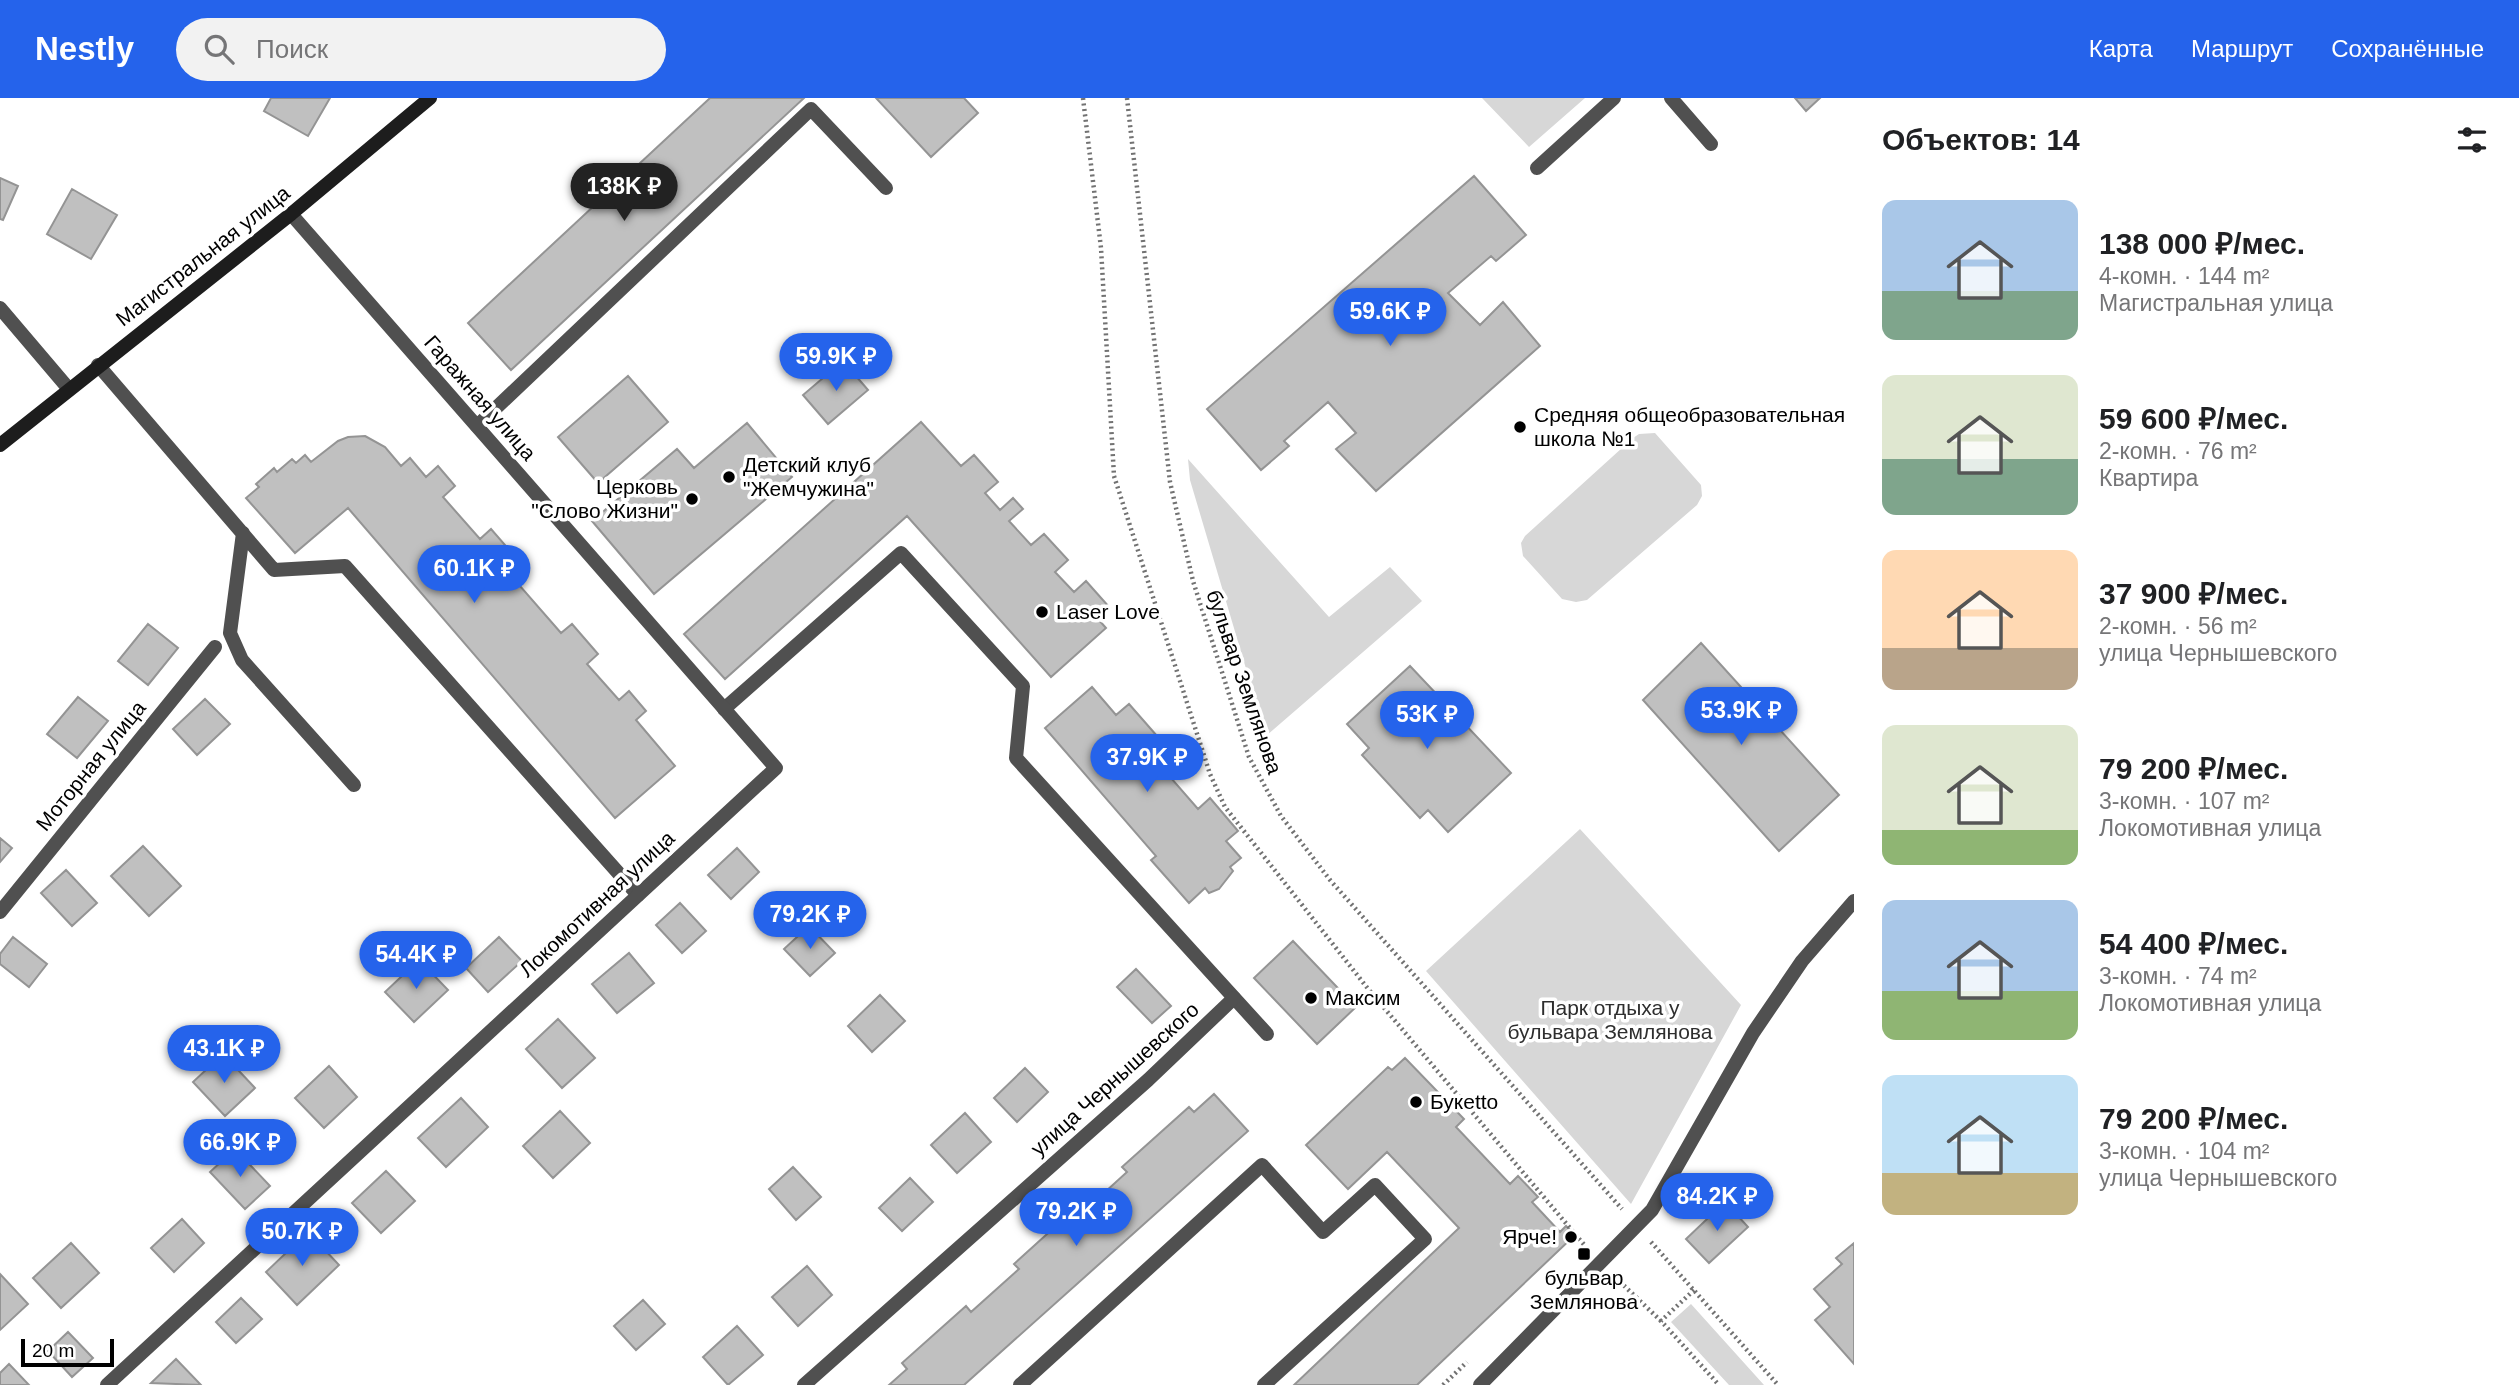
<!DOCTYPE html>
<html lang="ru">
<meta charset="utf-8">
<style>
:root{--surface:#fff;--page:#f2f2f2;--text:#202124;--muted:#757577;--accent:#2563eb}
body{margin:0;font-family:Helvetica,sans-serif;background:var(--page);color:var(--text);height:100vh;display:flex;flex-direction:column;font-size:26px;white-space:nowrap}
*{box-sizing:border-box;margin:0}
p{font-size:23px;color:var(--muted)}
.icon{flex:none;width:38px;height:38px;fill:none;stroke:currentColor;stroke-width:2;stroke-linecap:round;stroke-linejoin:round}
.map{position:relative;flex:1;overflow:hidden}
.sheet{display:flex;flex-direction:column;background:var(--surface);width:665px}
.sheet>*{flex:none}
.scale{position:absolute;left:21px;bottom:18px;width:93px;box-sizing:border-box;padding-left:7px;border:4px solid #000;border-top:0;font-size:19px;line-height:24px;white-space:nowrap;color:#000;-webkit-text-stroke:5px #fff;paint-order:stroke}
.price{position:absolute;translate:-50% -60px;padding:0 16px;border-radius:24px;background:var(--accent);color:#fff;font-size:23px;line-height:46px;filter:drop-shadow(0 2px 4px #0008)}
.price::after{content:'';position:absolute;left:50%;top:42px;width:21px;height:16px;margin-left:-10px;background:inherit;clip-path:polygon(0 0,100% 0,50% 100%)}
.price.on{background:#222;color:#fff}
ul{padding:0;list-style:none}
li{display:flex;align-items:center;gap:21px;height:175px;padding:0 28px}
li span{display:grid;place-items:center;flex:none;width:196px;height:140px;border-radius:14px;color:#555}
li>.icon{margin-inline-start:auto}
span .icon{width:84px;height:84px;fill:#fffc;stroke-width:1}
li b{font-size:30px}
h2{display:flex;justify-content:space-between;align-items:center;height:84px;padding:0 28px;font-size:30px}
header{display:flex;align-items:center;gap:42px;box-sizing:border-box;height:98px;padding:0 35px;background:var(--accent);color:#fff}
header strong{font-size:33px}
nav{display:flex;gap:38px;margin-inline-start:auto;font-size:24px}
.search{width:490px;height:63px;background:var(--page);display:flex;align-items:center;gap:18px;box-sizing:border-box;padding:0 24px;border-radius:38px;color:var(--muted);font-size:26px}
main{display:flex;flex:1;min-height:0}
.map>svg:first-child{display:block}
.green{fill:#d7d7d7}
.building{fill:#c0c0c0;stroke:#949494;stroke-width:2}
.lines{fill:none;stroke-linecap:round;stroke-linejoin:round}
.path{stroke:#727272;stroke-width:4.5;stroke-dasharray:2 3.5;stroke-linecap:butt}
.lane{stroke:#505050;stroke-width:14}
.street{stroke:#505050;stroke-width:14}
.secondary{stroke:#1d1d1d;stroke-width:14}
.poi-dot{fill:#000;stroke:#fff;stroke-width:2.5}
.labels{text-anchor:middle;stroke-width:7;stroke-linejoin:round;paint-order:stroke}
.street-label{font-size:21px;fill:#000;stroke:#fff}
.poi-label{font-size:21px;fill:#000;stroke:#fff;text-anchor:start}
.park-label{font-size:21px;fill:#2e2e2e;stroke:#fff}
</style>
<header>
<strong>Nestly</strong>
<div class="search"><svg class="icon" aria-label="search" viewBox="0 0 24 24"><circle cx="10" cy="10" r="6"/><path d="M15 15l6 6"/></svg>Поиск</div>
<nav><a>Карта</a><a>Маршрут</a><a>Сохранённые</a></nav>
</header>
<main>
<div class="map">
<svg width="1854" height="1287" viewBox="0 0 1854 1287">
<rect width="100%" height="100%" fill="#fff"/>
<path class="green" d="M1482 0H1585L1529 49Z
M1655 335 1701 387 1702 398 1697 407 1587 502 1576 504 1562 501 1523 458 1521 445 1525 438 1633 340 1639 336Z
M1188 361 1329 519 1390 469 1422 503 1266 638 1190 382Z
M1580 731 1741 907 1631 1106 1426 873Z
M1691 1206 1764 1287H1729L1671 1224Z"/>
<path class="building" d="M271 0H330L308 38 264 13Z
M710 0H804L511 272 468 225Z
M876 0H964L978 15 931 59Z
M1795 0H1820L1806 13Z
M1474 78 1526 137 1496 163 1491 158 1448 195 1480 227 1503 204 1540 248 1376 393 1336 351 1356 335 1328 304 1284 343 1289 348 1261 372 1207 311Z
M0 80 18 88 3 122 0 121Z
M72 91 117 117 91 161 47 136Z
M843 263 868 292 828 326 803 297Z
M628 278 668 324 598 385 558 339Z
M921 324 961 368 974 357 998 384 985 395 1000 412 1013 400 1023 411 1009 423 1031 447 1044 436 1068 462 1055 474 1074 494 1086 483 1110 510 1098 521 1106 530 1051 579 907 418 725 581 684 536Z
M747 325 792 379 654 496 592 423 677 351 694 370Z
M365 338 385 349 401 368 410 360 426 379 438 368 455 388 443 399 480 441 491 431 518 462 506 472 561 535 572 526 598 556 587 566 619 602 629 593 646 613 636 622 675 668 615 720 348 410 295 455 246 400 259 389 256 386 274 370 277 374 292 361 296 365 305 357 311 364 338 343 348 339Z
M148 526 178 550 148 587 118 563Z
M1701 545 1839 697 1779 753 1643 602Z
M1410 568 1511 675 1448 734 1428 712 1420 720 1362 657 1369 650 1347 626Z
M1092 589 1116 617 1129 606 1157 638 1144 649 1198 711 1210 700 1238 733 1226 743 1241 760 1230 769 1233 773 1219 791 1209 795 1205 790 1189 805 1151 762 1156 758 1045 630Z
M78 599 108 623 77 660 47 636Z
M205 601 230 626 197 657 173 631Z
M0 740 12 750 0 764Z
M143 748 181 788 149 818 111 778Z
M737 750 759 774 731 801 708 777Z
M66 772 97 805 72 828 41 795Z
M680 805 706 833 682 855 656 827Z
M809 828 835 855 810 878 784 851Z
M13 839 47 866 29 889 0 866V856Z
M499 839 522 863 488 894 466 870Z
M1293 843 1356 909 1317 946 1254 880Z
M629 855 654 885 617 915 592 886Z
M419 862 448 892 414 924 385 894Z
M1136 871 1171 908 1152 925 1117 889Z
M880 897 905 923 872 954 848 928Z
M558 921 595 960 562 990 526 951Z
M223 956 255 990 225 1018 193 984Z
M1405 960 1464 1021 1456 1029 1510 1086 1518 1078 1538 1099 1532 1104 1560 1134 1566 1128 1575 1137 1417 1287H1294L1459 1130 1387 1054 1348 1091 1306 1047 1388 969 1392 972Z
M329 968 357 999 324 1030 295 1000Z
M1025 970 1048 994 1017 1024 994 1000Z
M1214 996 1248 1033 964 1287H889L907 1271 902 1265 966 1208 971 1214 1019 1171 1014 1166 1077 1109 1082 1115 1127 1074 1122 1069 1189 1009 1194 1014Z
M461 1000 488 1029 446 1069 418 1040Z
M560 1013 590 1045 553 1080 523 1048Z
M965 1015 991 1044 957 1075 931 1047Z
M235 1051 270 1088 245 1111 210 1074Z
M793 1069 821 1099 796 1122 769 1091Z
M386 1073 415 1103 381 1135 352 1105Z
M910 1080 933 1104 902 1133 879 1110Z
M1725 1104 1748 1129 1709 1165 1686 1141Z
M182 1121 204 1145 174 1174 151 1150Z
M308 1134 339 1167 297 1207 266 1174Z
M71 1145 99 1175 61 1210 33 1180Z
M1854 1145V1266L1815 1222 1830 1209 1814 1191 1842 1166 1836 1160Z
M807 1168 832 1197 798 1228 772 1199Z
M0 1176 28 1206 0 1232Z
M241 1200 262 1221 236 1245 216 1224Z
M643 1202 665 1226 636 1252 614 1228Z
M737 1228 763 1257 728 1287 703 1259Z
M68 1234 93 1260 72 1279 48 1253Z
M176 1261 201 1287 151 1285Z
M9 1266 29 1287H0V1275Z"/>
<g class="lines">
<path class="path" d="M1083 0 1101 150 1114 378 1210 676 1225 709 1369 892 1586 1149
M1127 0 1170 384 1193 483 1249 659 1281 718 1330 782 1622 1111
M1651 1144 1778 1287
M1616 1180 1661 1223
M1694 1192 1661 1223 1719 1287
M1443 1287 1467 1264"/>
<path class="lane" d="M1671 0 1711 46
M1537 70 1614 0
M98 267 274 472 345 468 638 797
M477 328 811 11 886 90
M243 435 230 535 242 562 354 687
M724 611 901 455 1023 588 1016 660 1267 936
M1020 1287 1262 1067 1323 1134 1375 1087 1425 1141 1264 1287"/>
<path class="street" d="M0 210 68 290
M0 814 215 549
M107 1287 776 670 291 116
M804 1287 1148 982 1234 900
M1480 1287 1652 1112 1753 935 1802 863 1854 803"/>
<path class="secondary" d="M0 347 291 116 430 0"/>
</g>
<g class="poi-dot">
<circle cx="1520" cy="329" r="7"/>
<circle cx="729" cy="379" r="7"/>
<circle cx="692" cy="401" r="7"/>
<circle cx="1042" cy="514" r="7"/>
<circle cx="1311" cy="900" r="7"/>
<circle cx="1416" cy="1004" r="7"/>
<circle cx="1571" cy="1139" r="7"/>
<rect x="1577" y="1149" width="14" height="14" rx="3.5"/>
</g>
<g class="labels">
<g class="street-label">
<text transform="translate(203 158) rotate(-38)" y="7">Магистральная улица</text>
<text transform="translate(480 300) rotate(49)" y="7">Гаражная улица</text>
<text transform="translate(1244 584) rotate(71)" y="7">бульвар Землянова</text>
<text transform="translate(91 668) rotate(-51)" y="7">Моторная улица</text>
<text transform="translate(597 806) rotate(-43)" y="7">Локомотивная улица</text>
<text transform="translate(1115 981) rotate(-42)" y="7">улица Чернышевского</text>
</g>
<g class="poi-label">
<text x="1534" y="324">Средняя общеобразовательная<tspan x="1534" dy="24">школа №1</tspan></text>
<text x="743" y="374">Детский клуб<tspan x="743" dy="24">"Жемчужина"</tspan></text>
<text x="678" y="396" text-anchor="end">Церковь<tspan x="678" dy="24">"Слово Жизни"</tspan></text>
<text x="1056" y="521">Laser Love</text>
<text x="1325" y="907">Максим</text>
<text x="1430" y="1011">Букеttо</text>
<text x="1557" y="1146" text-anchor="end">Ярче!</text>
<text x="1584" y="1187" text-anchor="middle">бульвар<tspan x="1584" dy="24">Землянова</tspan></text>
</g>
<g class="park-label">
<text x="1610" y="917">Парк отдыха у<tspan x="1610" dy="24">бульвара Землянова</tspan></text>
</g>
</g>
</svg>
<div class="scale">20 m</div>
<b class="price on" style="left:624px;top:125px">138K ₽</b>
<b class="price" style="left:1390px;top:250px">59.6K ₽</b>
<b class="price" style="left:836px;top:295px">59.9K ₽</b>
<b class="price" style="left:474px;top:507px">60.1K ₽</b>
<b class="price" style="left:1741px;top:649px">53.9K ₽</b>
<b class="price" style="left:1427px;top:653px">53K ₽</b>
<b class="price" style="left:1147px;top:696px">37.9K ₽</b>
<b class="price" style="left:810px;top:853px">79.2K ₽</b>
<b class="price" style="left:416px;top:893px">54.4K ₽</b>
<b class="price" style="left:224px;top:987px">43.1K ₽</b>
<b class="price" style="left:240px;top:1081px">66.9K ₽</b>
<b class="price" style="left:1717px;top:1135px">84.2K ₽</b>
<b class="price" style="left:1076px;top:1150px">79.2K ₽</b>
<b class="price" style="left:302px;top:1170px">50.7K ₽</b>
</div>
<section class="sheet">
<h2>Объектов: 14<svg class="icon" aria-label="filters" viewBox="0 0 24 24"><path d="M4 7h16M4 17h16"/><circle cx="9" cy="7" r="2"/><circle cx="15" cy="17" r="2"/></svg></h2>
<ul>
<li><span style="background:linear-gradient(#a9c7e8 65%,#7fa58c 0)"><svg class="icon" aria-label="home" viewBox="0 0 24 24"><path d="M3 11l9-7 9 7M6 9v11h12V9"/></svg></span><div><b>138 000 ₽/мес.</b><p>4-комн. · 144 m²</p><p>Магистральная улица</p></div></li>
<li><span style="background:linear-gradient(#dfe7d0 60%,#7fa58c 0)"><svg class="icon" aria-label="home" viewBox="0 0 24 24"><path d="M3 11l9-7 9 7M6 9v11h12V9"/></svg></span><div><b>59 600 ₽/мес.</b><p>2-комн. · 76 m²</p><p>Квартира</p></div></li>
<li><span style="background:linear-gradient(#ffd9b3 70%,#b9a48a 0)"><svg class="icon" aria-label="home" viewBox="0 0 24 24"><path d="M3 11l9-7 9 7M6 9v11h12V9"/></svg></span><div><b>37 900 ₽/мес.</b><p>2-комн. · 56 m²</p><p>улица Чернышевского</p></div></li>
<li><span style="background:linear-gradient(#dfe7d0 75%,#8fb573 0)"><svg class="icon" aria-label="home" viewBox="0 0 24 24"><path d="M3 11l9-7 9 7M6 9v11h12V9"/></svg></span><div><b>79 200 ₽/мес.</b><p>3-комн. · 107 m²</p><p>Локомотивная улица</p></div></li>
<li><span style="background:linear-gradient(#a9c7e8 65%,#8fb573 0)"><svg class="icon" aria-label="home" viewBox="0 0 24 24"><path d="M3 11l9-7 9 7M6 9v11h12V9"/></svg></span><div><b>54 400 ₽/мес.</b><p>3-комн. · 74 m²</p><p>Локомотивная улица</p></div></li>
<li><span style="background:linear-gradient(#bfe0f5 70%,#c2b280 0)"><svg class="icon" aria-label="home" viewBox="0 0 24 24"><path d="M3 11l9-7 9 7M6 9v11h12V9"/></svg></span><div><b>79 200 ₽/мес.</b><p>3-комн. · 104 m²</p><p>улица Чернышевского</p></div></li>
</ul>
</section>
</main>
